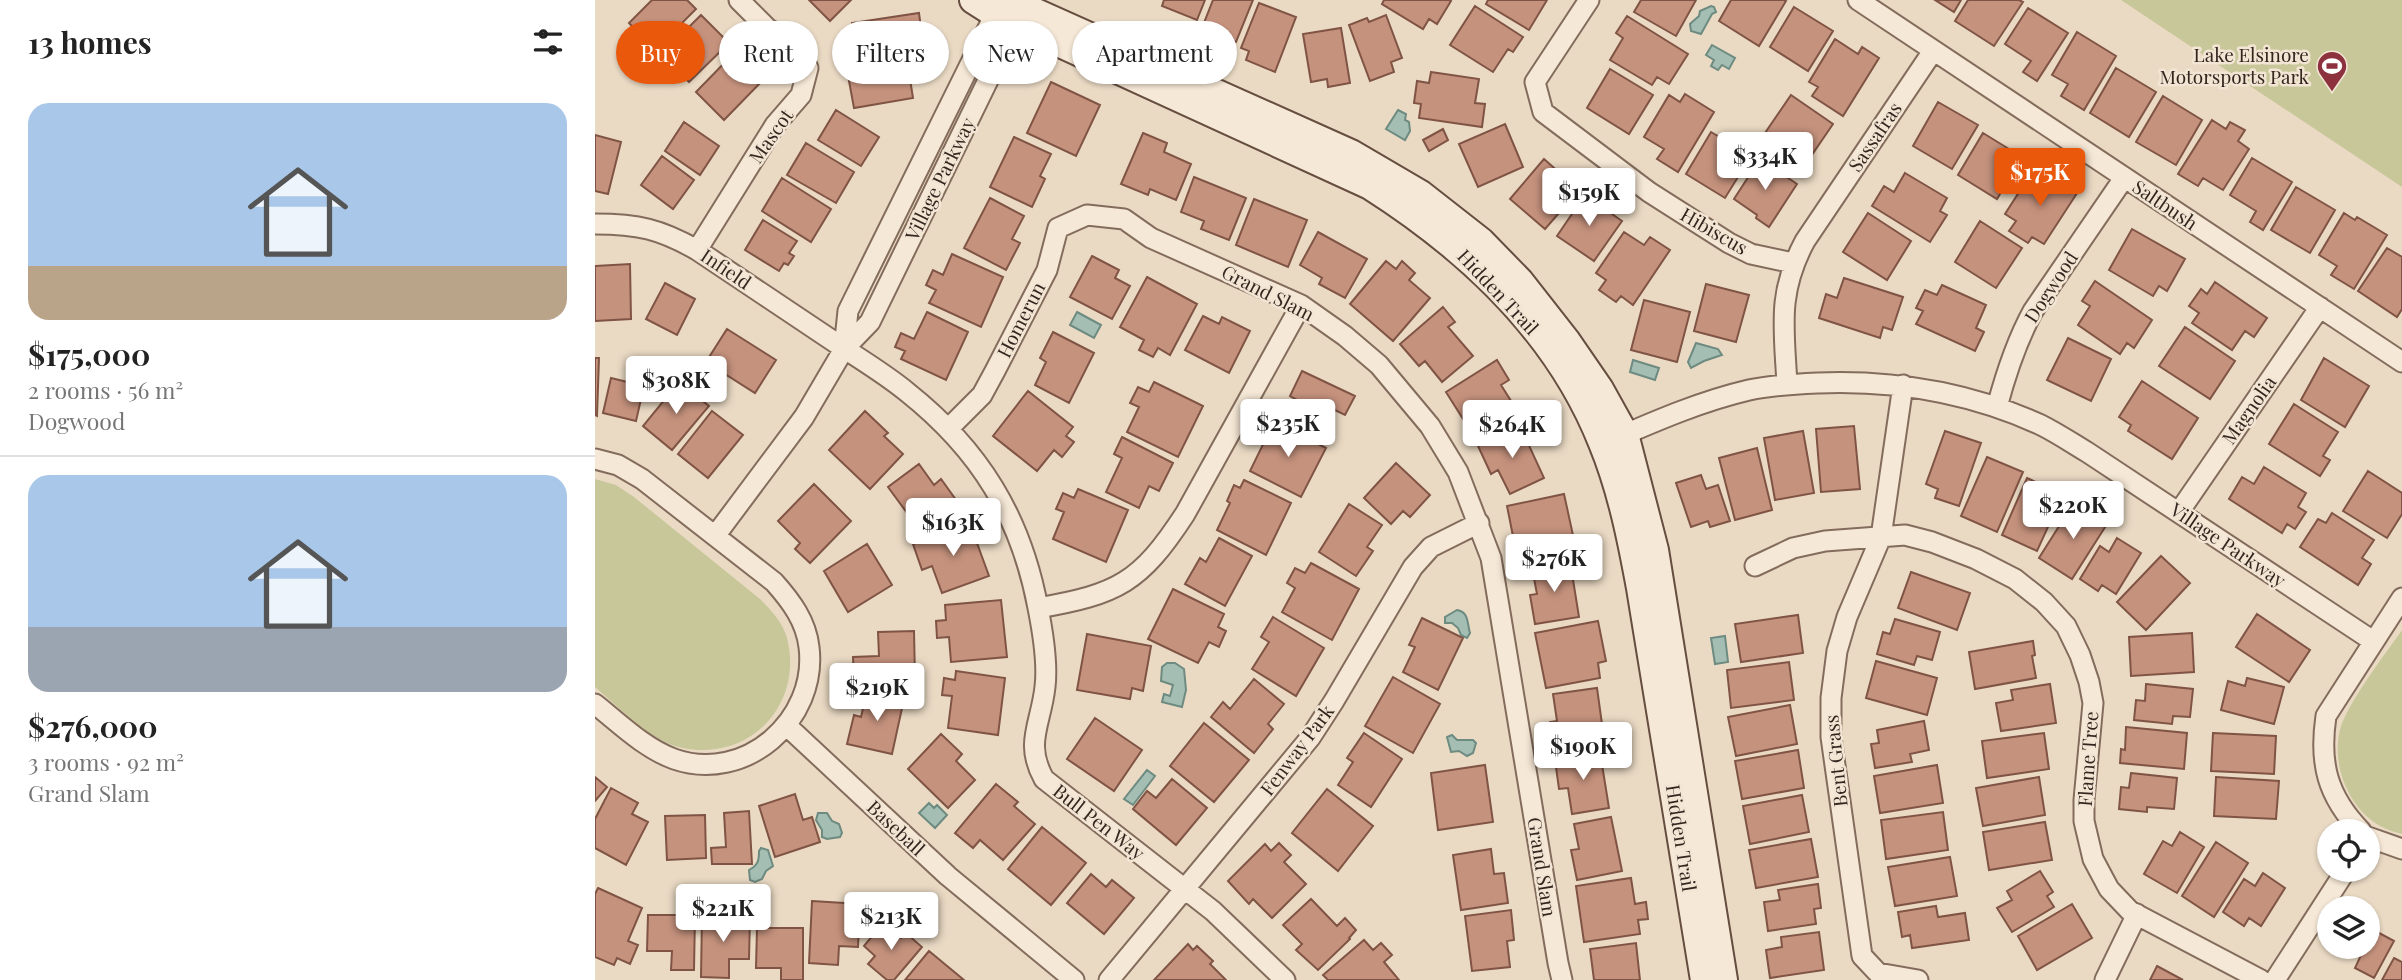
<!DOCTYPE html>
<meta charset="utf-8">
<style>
:root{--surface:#fff;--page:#f6f6f6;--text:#222;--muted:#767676;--line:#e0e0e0;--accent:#ea580c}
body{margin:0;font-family:"Playfair Display",serif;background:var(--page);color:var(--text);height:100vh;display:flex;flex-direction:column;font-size:26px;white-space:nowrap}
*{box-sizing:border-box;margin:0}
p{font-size:23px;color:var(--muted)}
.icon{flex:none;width:38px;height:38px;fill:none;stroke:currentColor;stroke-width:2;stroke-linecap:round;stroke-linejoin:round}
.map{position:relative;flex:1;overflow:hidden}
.drawer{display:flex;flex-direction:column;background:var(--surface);width:595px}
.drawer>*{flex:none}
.hud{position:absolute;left:21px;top:21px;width:665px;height:63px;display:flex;gap:14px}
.controls{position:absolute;left:1722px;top:819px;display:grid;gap:14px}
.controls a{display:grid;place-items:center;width:63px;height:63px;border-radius:50%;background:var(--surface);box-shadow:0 2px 5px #0004;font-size:35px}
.price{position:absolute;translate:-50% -60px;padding:0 16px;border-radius:7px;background:#fff;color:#222;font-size:23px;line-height:46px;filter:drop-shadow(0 2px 4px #0008)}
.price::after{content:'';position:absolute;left:50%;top:42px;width:21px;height:16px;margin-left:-10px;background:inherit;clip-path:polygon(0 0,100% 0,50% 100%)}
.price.current{background:var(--accent);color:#fff}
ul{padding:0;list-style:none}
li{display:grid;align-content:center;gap:14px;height:371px;padding:0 28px}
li+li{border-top:2px solid var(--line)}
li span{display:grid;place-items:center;height:217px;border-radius:21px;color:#555}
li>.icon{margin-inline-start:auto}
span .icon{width:126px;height:126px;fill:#fffc;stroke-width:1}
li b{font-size:30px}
h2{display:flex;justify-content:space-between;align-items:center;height:84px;padding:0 28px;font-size:30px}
.tag{padding:0 24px;border-radius:32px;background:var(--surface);box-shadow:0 2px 5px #0004;font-size:24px;line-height:63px}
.tag.current{background:var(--accent);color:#fff}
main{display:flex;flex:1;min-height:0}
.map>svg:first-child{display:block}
.green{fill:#c7c799}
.water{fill:#a5beb3;stroke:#6d8b80;stroke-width:2}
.building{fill:#c5927d;stroke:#805444;stroke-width:2}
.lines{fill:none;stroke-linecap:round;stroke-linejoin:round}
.street-casing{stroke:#836c5c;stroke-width:23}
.secondary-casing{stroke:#654d3f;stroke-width:30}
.street{stroke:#f6e8d6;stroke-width:19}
.secondary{stroke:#f6e8d6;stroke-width:26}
.labels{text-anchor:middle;stroke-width:5;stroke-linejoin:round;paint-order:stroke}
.poi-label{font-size:19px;fill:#34261f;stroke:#f2e5d3;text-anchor:end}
.street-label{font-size:19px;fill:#34261f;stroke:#f2e5d3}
</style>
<main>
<section class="drawer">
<h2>13 homes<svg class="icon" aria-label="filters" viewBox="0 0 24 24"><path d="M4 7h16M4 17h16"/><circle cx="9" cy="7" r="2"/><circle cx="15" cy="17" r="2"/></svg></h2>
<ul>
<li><span style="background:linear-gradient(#a9c7e8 75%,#b9a48a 0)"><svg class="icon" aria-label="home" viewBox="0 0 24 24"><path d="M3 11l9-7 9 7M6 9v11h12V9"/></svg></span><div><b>$175,000</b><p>2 rooms · 56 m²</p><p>Dogwood</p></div></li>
<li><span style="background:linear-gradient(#a9c7e8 70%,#9aa5b1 0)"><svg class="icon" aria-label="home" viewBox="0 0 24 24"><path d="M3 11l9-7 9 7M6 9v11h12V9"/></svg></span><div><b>$276,000</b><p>3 rooms · 92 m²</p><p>Grand Slam</p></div></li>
</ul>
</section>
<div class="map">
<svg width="1807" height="980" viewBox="0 0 1807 980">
<rect width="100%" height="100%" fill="#eadac4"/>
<path class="green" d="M1526 0H1807V187Z
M0 479 21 485 39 497 165 599C176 610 188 623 192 638 209 704 155 762 88 748 54 741 26 709 0 687Z
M1807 630V834C1800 832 1793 830 1787 827 1754 810 1736 765 1745 730 1751 705 1791 653 1807 630Z"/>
<path class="water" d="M1116 6 1119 7 1121 12 1117 14 1106 34 1096 31 1095 24 1104 16 1105 11Z
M1117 45 1140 58 1134 69 1127 65 1123 70 1116 66 1119 60 1111 55Z
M803 110 811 114 810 120 814 122 815 131 810 140 791 129Z
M482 312 506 325 499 338 475 325Z
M1101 343 1123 349 1127 355 1109 361 1096 368 1093 362Z
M1038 360 1064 368 1060 380 1035 372Z
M862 610C874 612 872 623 875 633L872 638 866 635 863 628 857 623H850V617Z
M1130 636 1133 662 1120 664 1116 638Z
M572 663H580L589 669 591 690 587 707 567 702 569 694 575 696 578 685 566 681 567 667Z
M857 735 862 740H878L881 743 878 753 872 756 864 751 856 752 852 737Z
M552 770 560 776 538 805 529 799Z
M334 803 339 808 342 805 352 815 340 828 324 813Z
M223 813H232L237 821 244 824 247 833 245 837 232 839 227 837V830L221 820Z
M166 848 173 850 178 866 171 871 167 879 160 882 155 880 154 870C163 865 164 861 164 851Z"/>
<path class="building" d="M57 0H92L101 9 60 50 34 23Z
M214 0H256L235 21Z
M569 0H610L602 20 567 6Z
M618 0H658L641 42 607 28Z
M789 0H854L856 1 842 24 834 19 828 29 787 4Z
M893 0H952L934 30 891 4Z
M1046 0H1101L1081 36 1039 12Z
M1136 0H1189L1191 1 1164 46 1124 21Z
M1340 0H1366L1359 12Z
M1373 0H1424L1428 2 1399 46 1360 21Z
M664 3 701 17 680 72 651 60 654 51 646 48Z
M880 6 928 37 918 52 913 49 898 72 855 45Z
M1199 7 1238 31 1213 71 1175 47Z
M1433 8 1473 33 1442 81 1428 72 1436 61 1410 44Z
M324 13 327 36 317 38 319 53 263 61 257 23Z
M106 15 134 43 94 82 77 65 73 70 62 59Z
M791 15 807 58 796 62 799 72 775 81 754 25 772 18 774 22Z
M1032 16 1093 54 1074 84 1062 77 1057 85 1015 60 1028 38 1021 33Z
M746 28 755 83 733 87 732 79 716 82 708 34Z
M1482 32 1521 56 1489 110 1466 96 1473 84 1457 75Z
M1240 39 1263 54 1267 47 1284 58 1248 116 1217 96 1223 87 1214 82Z
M142 50 170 78 129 120 101 92Z
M312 60 318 98 259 108 252 70Z
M1521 68 1561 92 1534 137 1495 113Z
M1015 69 1058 95 1034 134 992 108Z
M836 72 884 79 880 103 890 104 887 127 824 118 826 104 819 103 822 81 834 83Z
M456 82 505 105 481 156 432 133Z
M1090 94 1119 112 1083 172 1062 159 1069 149 1049 137 1074 95 1085 102Z
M1196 95 1238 124 1212 162 1170 133Z
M1568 96 1607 120 1581 165 1541 142Z
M1343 102 1383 125 1357 169 1318 146Z
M241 110 284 137 266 166 223 140Z
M1617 120 1631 129 1635 122 1650 130 1643 141 1654 149 1628 190 1608 178 1603 186 1583 174Z
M89 122 124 146 105 175 70 151Z
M910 124 928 167 883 187 864 144Z
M848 129 853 140 834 151 828 140Z
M1116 132 1156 156 1130 198 1091 174Z
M548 133 572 143 569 152 596 164 581 200 555 189 553 195 526 184Z
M1388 133 1427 157 1402 199 1363 175Z
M0 135 26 142 13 194 0 191Z
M419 137 456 154 445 176 450 179 437 207 395 187Z
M211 143 259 172 241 203 192 175Z
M67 156 99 180 78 209 46 185Z
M1657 158 1697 182 1668 230 1655 222 1661 211 1635 195Z
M949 159 984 190 950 229 915 199Z
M1165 159 1202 184 1174 227 1161 218 1162 215 1139 199Z
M1437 172 1457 185 1463 176 1484 190 1449 244 1437 237 1433 243 1414 231 1421 221 1410 214Z
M1310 173 1352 198 1345 211 1352 215 1335 242 1277 206 1289 186 1299 192Z
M599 177 651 198 634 240 606 229 609 221 586 212Z
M187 178 236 209 216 242 167 211Z
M1701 187 1740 210 1715 253 1676 230Z
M990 195 1027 221 999 261 962 236Z
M395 198 429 216 417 239 425 243 411 270 369 248Z
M659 199 712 220 693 267 641 245Z
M1273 213 1316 241 1292 280 1248 252Z
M1749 213 1760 220 1762 217 1792 235 1759 289 1736 275 1742 266 1724 255Z
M168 220 202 241 194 253 199 256 193 265 189 263 184 271 150 250Z
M1385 221 1427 248 1401 288 1360 262Z
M1537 229 1590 259 1572 291 1564 286 1558 296 1514 270Z
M723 232 772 259 750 298 724 284 727 278 705 265Z
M1029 232 1049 245 1055 237 1075 250 1038 305 1026 296 1021 302 1004 290 1011 280 1001 273Z
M1792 248 1807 257V309L1802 317 1763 291Z
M357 254 408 277 386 327 334 303 341 290 331 285 338 270 348 275Z
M497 256 524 270 520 278 535 286 517 319 475 297Z
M791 261 801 269 807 261 820 273 814 280 835 298 798 341 755 304Z
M35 264 36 319 0 321V266Z
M552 277 602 304 575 355 563 348 558 357 544 350 549 340 525 327Z
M1249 278 1308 297 1297 330 1288 327 1285 338 1224 318 1231 294 1242 298Z
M1500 281 1557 320 1539 348 1532 343 1525 354 1483 325 1495 306 1487 301Z
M1620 282 1672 318 1659 337 1650 331 1637 350 1597 323 1604 313 1594 306 1606 289 1612 294Z
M70 283 100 299 82 335 51 319Z
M1111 284 1154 295 1141 342 1099 331Z
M1347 285 1391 305 1381 328 1389 332 1380 351 1321 324 1328 311 1321 308 1330 290 1342 295Z
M1049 300 1095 312 1082 362 1036 350Z
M848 307 860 322 853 327 878 356 847 382 830 361 824 366 805 344Z
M332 312 373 332 351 380 306 359 310 351 300 347 306 333 319 339Z
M608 316 624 324 627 317 655 331 634 373 590 350Z
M1590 327 1640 361 1615 399 1564 366Z
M132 329 181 360 160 393 111 362Z
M458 332 499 353 474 403 440 385 451 362 445 358Z
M1473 338 1516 359 1496 401 1452 380Z
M0 358H4L2 416 0 415Z
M1729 358 1774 386 1750 427 1706 400Z
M902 360 914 380 906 385 923 412 880 438 851 392Z
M707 371 760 396 750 415 740 410 728 433 694 416 702 400 695 396Z
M16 378 49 386 41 421 8 413Z
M1547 381 1603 418 1577 459 1533 431 1536 425 1524 417Z
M84 382 114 406 77 450 48 426Z
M559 382 608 406 583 457 532 432 544 407 535 403 543 387 554 392Z
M433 391 478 427 471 436 479 442 467 457 459 450 442 471 398 436Z
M1699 404 1743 432 1728 456 1735 460 1725 476 1674 444Z
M117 411 148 435 113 478 83 454Z
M270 411 293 433 289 436 308 454 275 489 234 450Z
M679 422 731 448 706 497 655 471Z
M925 426 949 478 915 494 903 470 896 474 883 446Z
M1259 426 1265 489 1226 492 1221 429Z
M1208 431 1219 493 1180 500 1169 438Z
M1350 431 1386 443 1364 506 1340 498 1343 489 1331 484Z
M527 437 578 463 564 491 554 486 544 508 511 492 527 458 519 454Z
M1162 448 1177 510 1140 520 1124 458Z
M1392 457 1428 472 1402 532 1366 516Z
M801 463 835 495 815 517 808 511 796 524 769 498Z
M324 464 339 485 346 479 364 504 326 532 293 487Z
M1669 467 1711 493 1703 507 1711 512 1700 529 1692 524 1687 533 1634 499 1647 477 1659 484Z
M1773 471 1807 493V514L1792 538 1748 511Z
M1106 475 1111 489 1123 485 1135 521 1115 527 1113 521 1096 527 1081 483Z
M1432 478 1468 494 1442 551 1407 535Z
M649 480 696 503 671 555 622 530 635 503 632 501 639 485 645 488Z
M219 484 256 521 215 563 200 549 205 543 183 521Z
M483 489 533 510 511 562 458 539 469 512 461 509 468 493 479 498Z
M969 494 981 549 928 560 923 535 918 536 912 506Z
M754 504 787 525 772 547 778 551 761 576 724 552Z
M1478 504 1512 524 1477 579 1444 558Z
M1737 513 1779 540 1767 558 1776 564 1763 585 1705 547 1723 519 1731 523Z
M375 524 394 576 347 593 337 566 327 570 318 544Z
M624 538 657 556 630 606 590 584 605 558 611 562Z
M1522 538 1546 553 1521 594 1507 585 1503 591 1485 579 1505 546 1514 552Z
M272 544 297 585 253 612 229 571Z
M1566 556 1595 583 1551 630 1522 602Z
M975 561 984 617 940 624 935 595 942 594 937 568Z
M716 563 764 589 737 640 687 612 700 588 692 583 700 568 710 573Z
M1316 572 1375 593 1362 630 1303 608Z
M578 589 629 614 623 627 631 631 624 647 614 642 603 663 553 639Z
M406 600 412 657 356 662 354 637 342 638 341 621 351 620 350 605Z
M1662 614 1715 650 1694 682 1641 647Z
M1203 615 1208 653 1146 662 1140 624Z
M678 617 729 648 701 696 657 669 674 642 666 637Z
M827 618 868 638 843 690 808 672 820 647 814 645Z
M1300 619 1345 632 1337 660 1322 656 1319 665 1282 654 1288 632 1295 634Z
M1003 621 1011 661 1003 663 1005 678 951 688 940 633Z
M319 631 320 679 259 680 258 657 284 656 283 632Z
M1597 633 1599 672 1536 676 1534 637Z
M492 634 556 646 548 691 537 688 535 699 482 690Z
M1438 641 1440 655 1437 656 1441 678 1380 689 1374 652Z
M1281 661 1342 678 1332 715 1271 698Z
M1194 662 1199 700 1136 708 1132 670Z
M361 671 410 678 403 735 353 728 357 696 347 695 349 678 360 680Z
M798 677 845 704 818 753 770 726Z
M1652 678 1689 687 1679 724 1626 710 1633 681 1650 686Z
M659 679 689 704 673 724 678 729 659 753 616 717 628 702 635 709Z
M1455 684 1461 723 1406 731 1401 703 1418 700 1416 690Z
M1551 684 1598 689 1595 717 1578 716 1577 724 1539 720 1541 700 1550 701Z
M1002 688 1007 724 1001 725 1004 745 959 752 955 722 962 721 958 694Z
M272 691 309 699 297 754 252 744 259 715 266 717Z
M1195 705 1202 744 1141 756 1133 717Z
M500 718 547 750 519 791 472 759Z
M1329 721 1334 750 1315 754 1317 762 1280 768 1276 744 1284 743 1282 730Z
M609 723 654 760 619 802 575 766Z
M1531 727 1592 733 1589 769 1525 763 1526 749 1530 750Z
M769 733 807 759 776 807 743 785 758 762 752 758Z
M1449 733 1454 769 1392 778 1387 741Z
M1618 733 1681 736 1679 774 1616 771Z
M346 734 367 754 361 761 380 780 353 808 313 769Z
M1203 750 1209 788 1147 799 1140 761Z
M1005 752 1014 808 977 814 973 788 964 789 960 760Z
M890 765 898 822 843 830 836 773Z
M1342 765 1348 803 1285 813 1279 776Z
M1536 773 1582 778 1579 809 1552 807V812L1524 809 1526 787 1534 788Z
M0 777 12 787 0 801Z
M1444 777 1450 815 1388 826 1381 788Z
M1621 777 1684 781 1681 819 1619 816Z
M577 779 612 808 581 845 538 809 552 791 561 798Z
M401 784 423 802 419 806 440 824 408 860 385 840 378 848 360 833Z
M16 788 43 803 37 814 53 822 31 865 0 848V819Z
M732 789 778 826 743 871 697 833Z
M200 794 208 820 217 817 225 842 180 857 164 806Z
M1207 795 1214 832 1155 844 1148 806Z
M154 811 157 864H117L116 848 131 847 129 813Z
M1348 812 1353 850 1291 859 1286 820Z
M110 815 111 858 72 860 70 816Z
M1016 817 1027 871 982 880 976 850 984 849 979 824Z
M1450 822 1457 860 1394 870 1388 832Z
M447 827 491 863 456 905 413 869Z
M1585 832 1609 847 1582 893 1549 874 1568 841 1577 846Z
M1216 839 1223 877 1161 888 1154 850Z
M1621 842 1653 863 1619 917 1587 896Z
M684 843 696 855 689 862 711 884 677 918 658 899 654 904 633 881 670 844 676 851Z
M896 849 899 874 909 873 913 903 866 910 858 855Z
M1355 857 1362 896 1300 906 1293 867Z
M1445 871 1458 892 1452 896 1459 907 1417 932 1402 908 1417 900 1412 891Z
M1668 873 1690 888 1666 926 1654 918 1649 926 1628 912 1649 879 1660 886Z
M496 874 511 887 517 880 539 898 509 934 472 903Z
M1036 878 1040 904 1051 902 1053 919 1043 920 1045 934 989 942 981 886Z
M1223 884 1226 908 1219 909 1221 924 1173 931 1169 902 1185 900 1183 890Z
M3 888 47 908 33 941 43 945 35 964 22 958 19 965 0 957V894Z
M716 899 742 926 750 918 761 930 754 938 755 939 723 970 701 950 707 944 688 925Z
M217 901 265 904 263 947 244 946 243 965 214 963Z
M1477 904 1497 938 1442 970 1423 936Z
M1341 906 1343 917 1370 913 1374 940 1317 948 1315 935 1307 937 1303 912Z
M916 910 919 940 912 941 915 967 877 971 870 916Z
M53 915H100L99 970H76L77 951H52Z
M107 915 155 917 154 959H134V978L106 977Z
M288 923 306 938 311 933 327 947 299 980H292L273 964 280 956 269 946Z
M1773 927 1799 941 1779 978 1760 968 1767 953 1756 947H1773Z
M162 928H208V980H186V968H161Z
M1224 932 1229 970 1175 978 1171 950 1187 947 1186 937Z
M769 940 778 950 786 943 797 955 789 962 804 980H733L728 975Z
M1041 943 1045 980H999L995 949Z
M593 944 598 950 602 946 618 961 615 964 631 980H559Z
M334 951 369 980H310Z
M1799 958 1807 962V980H1787Z
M1562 966 1588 980H1555Z"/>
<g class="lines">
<g class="street-casing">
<path id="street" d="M994 0 940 82 948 112 1054 192 1134 243 1156 254 1198 263
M1263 0 1807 362
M0 224C43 224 65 229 102 250 147 280 193 311 238 341 263 358 289 373 312 392 385 450 426 517 443 608 448 633 453 662 450 687 446 724 429 743 449 779L618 911 690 980
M102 250 180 125 206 95 213 68 202 46 173 29 144 0
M249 349 253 311 400 14 408 7
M1192 384C1189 328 1182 293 1210 241L1338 51
M1308 385 1286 537 1252 617 1242 651 1236 698V737L1267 956 1283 973 1323 980
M1402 407C1411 373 1421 342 1438 311L1529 178
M354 428 387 395 400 371 452 270 463 228 492 215 529 219 556 238 706 305 750 336 784 365 835 426 863 472 896 558 963 963 967 980
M1019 439C1063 420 1107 401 1154 390 1176 385 1200 384 1223 383 1300 380 1376 393 1446 425 1462 433 1477 443 1492 452L1778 641
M0 459 23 465 47 479 179 582C196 601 211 621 214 647 223 720 150 784 79 759 49 748 24 723 0 704
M1584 512 1725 307
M120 536 209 417 249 349 275 322 421 23 418 11
M1160 566 1198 548 1230 541 1310 535 1337 542 1381 559 1420 579 1449 602 1471 626 1485 655 1494 682 1498 703 1489 800V821L1498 859 1514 889 1535 911 1666 980
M443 608C523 594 545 583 590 514L706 305
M192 726 353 876 479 980
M1766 831C1732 796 1724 763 1731 716L1807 598
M1773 837 1807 849
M514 980 715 738 739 701 818 567 836 547 884 523
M1510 980 1542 914
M1680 980 1751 870"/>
</g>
<g class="secondary-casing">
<path id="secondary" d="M378 0 400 14 775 186C874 249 963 332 1007 443 1026 489 1036 539 1045 588L1109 980
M414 0 756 153 826 194 886 241 925 281 972 341 1005 389 1030 434 1060 550 1129 980"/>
</g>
<use href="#street" class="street"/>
<use href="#secondary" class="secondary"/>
</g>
<defs>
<g id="stadium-pin" transform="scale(1.575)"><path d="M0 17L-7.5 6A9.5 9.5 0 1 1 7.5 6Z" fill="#8d313e" stroke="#f2e5d3"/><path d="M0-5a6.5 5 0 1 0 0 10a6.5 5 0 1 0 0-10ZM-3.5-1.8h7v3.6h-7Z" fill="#fff"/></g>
</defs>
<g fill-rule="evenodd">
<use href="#stadium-pin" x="1737" y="66"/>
</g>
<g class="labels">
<g class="poi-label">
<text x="1714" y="62">Lake Elsinore<tspan x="1714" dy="22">Motorsports Park</tspan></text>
</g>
<g class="street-label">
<text transform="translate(176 136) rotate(-55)" y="7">Mascot</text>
<text transform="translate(1280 137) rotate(-56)" y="7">Sassafras</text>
<text transform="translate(345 179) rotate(-64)" y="7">Village Parkway</text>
<text transform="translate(1570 205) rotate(34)" y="7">Saltbush</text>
<text transform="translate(1119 231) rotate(30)" y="7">Hibiscus</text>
<text transform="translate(131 269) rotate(34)" y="7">Infield</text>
<text transform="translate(1456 287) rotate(-57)" y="7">Dogwood</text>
<text transform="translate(903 292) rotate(47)" y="7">Hidden Trail</text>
<text transform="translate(673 293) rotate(27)" y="7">Grand Slam</text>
<text transform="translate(426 320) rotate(-63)" y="7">Homerun</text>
<text transform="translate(1654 410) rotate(-55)" y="7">Magnolia</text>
<text transform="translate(1633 545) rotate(34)" y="7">Village Parkway</text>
<text transform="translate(702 750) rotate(-53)" y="7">Fenway Park</text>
<text transform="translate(1493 759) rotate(-86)" y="7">Flame Tree</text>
<text transform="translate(1241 761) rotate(-96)" y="7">Bent Grass</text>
<text transform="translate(504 822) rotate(38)" y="7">Bull Pen Way</text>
<text transform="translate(301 828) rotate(43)" y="7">Baseball</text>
<text transform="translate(1086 838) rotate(81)" y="7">Hidden Trail</text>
<text transform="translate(947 867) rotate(81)" y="7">Grand Slam</text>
</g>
</g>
</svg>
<div class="controls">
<a><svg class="icon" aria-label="locate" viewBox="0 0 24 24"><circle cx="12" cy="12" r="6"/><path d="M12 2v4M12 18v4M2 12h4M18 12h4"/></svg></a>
<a><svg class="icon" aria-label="layers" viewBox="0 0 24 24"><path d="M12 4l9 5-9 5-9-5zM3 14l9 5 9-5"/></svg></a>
</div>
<b class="price" style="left:1170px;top:192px">$334K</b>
<b class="price current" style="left:1445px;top:208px">$175K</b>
<b class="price" style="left:994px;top:228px">$159K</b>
<b class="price" style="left:81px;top:416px">$308K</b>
<b class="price" style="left:693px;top:459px">$235K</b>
<b class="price" style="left:917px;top:460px">$264K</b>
<b class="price" style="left:1478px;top:541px">$220K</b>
<b class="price" style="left:358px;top:558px">$163K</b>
<b class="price" style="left:959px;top:594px">$276K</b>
<b class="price" style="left:282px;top:723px">$219K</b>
<b class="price" style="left:988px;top:782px">$190K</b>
<b class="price" style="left:128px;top:944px">$221K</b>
<b class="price" style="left:296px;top:952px">$213K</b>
<div class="hud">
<a class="tag current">Buy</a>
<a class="tag">Rent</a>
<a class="tag">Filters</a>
<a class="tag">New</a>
<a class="tag">Apartment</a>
</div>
</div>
</main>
